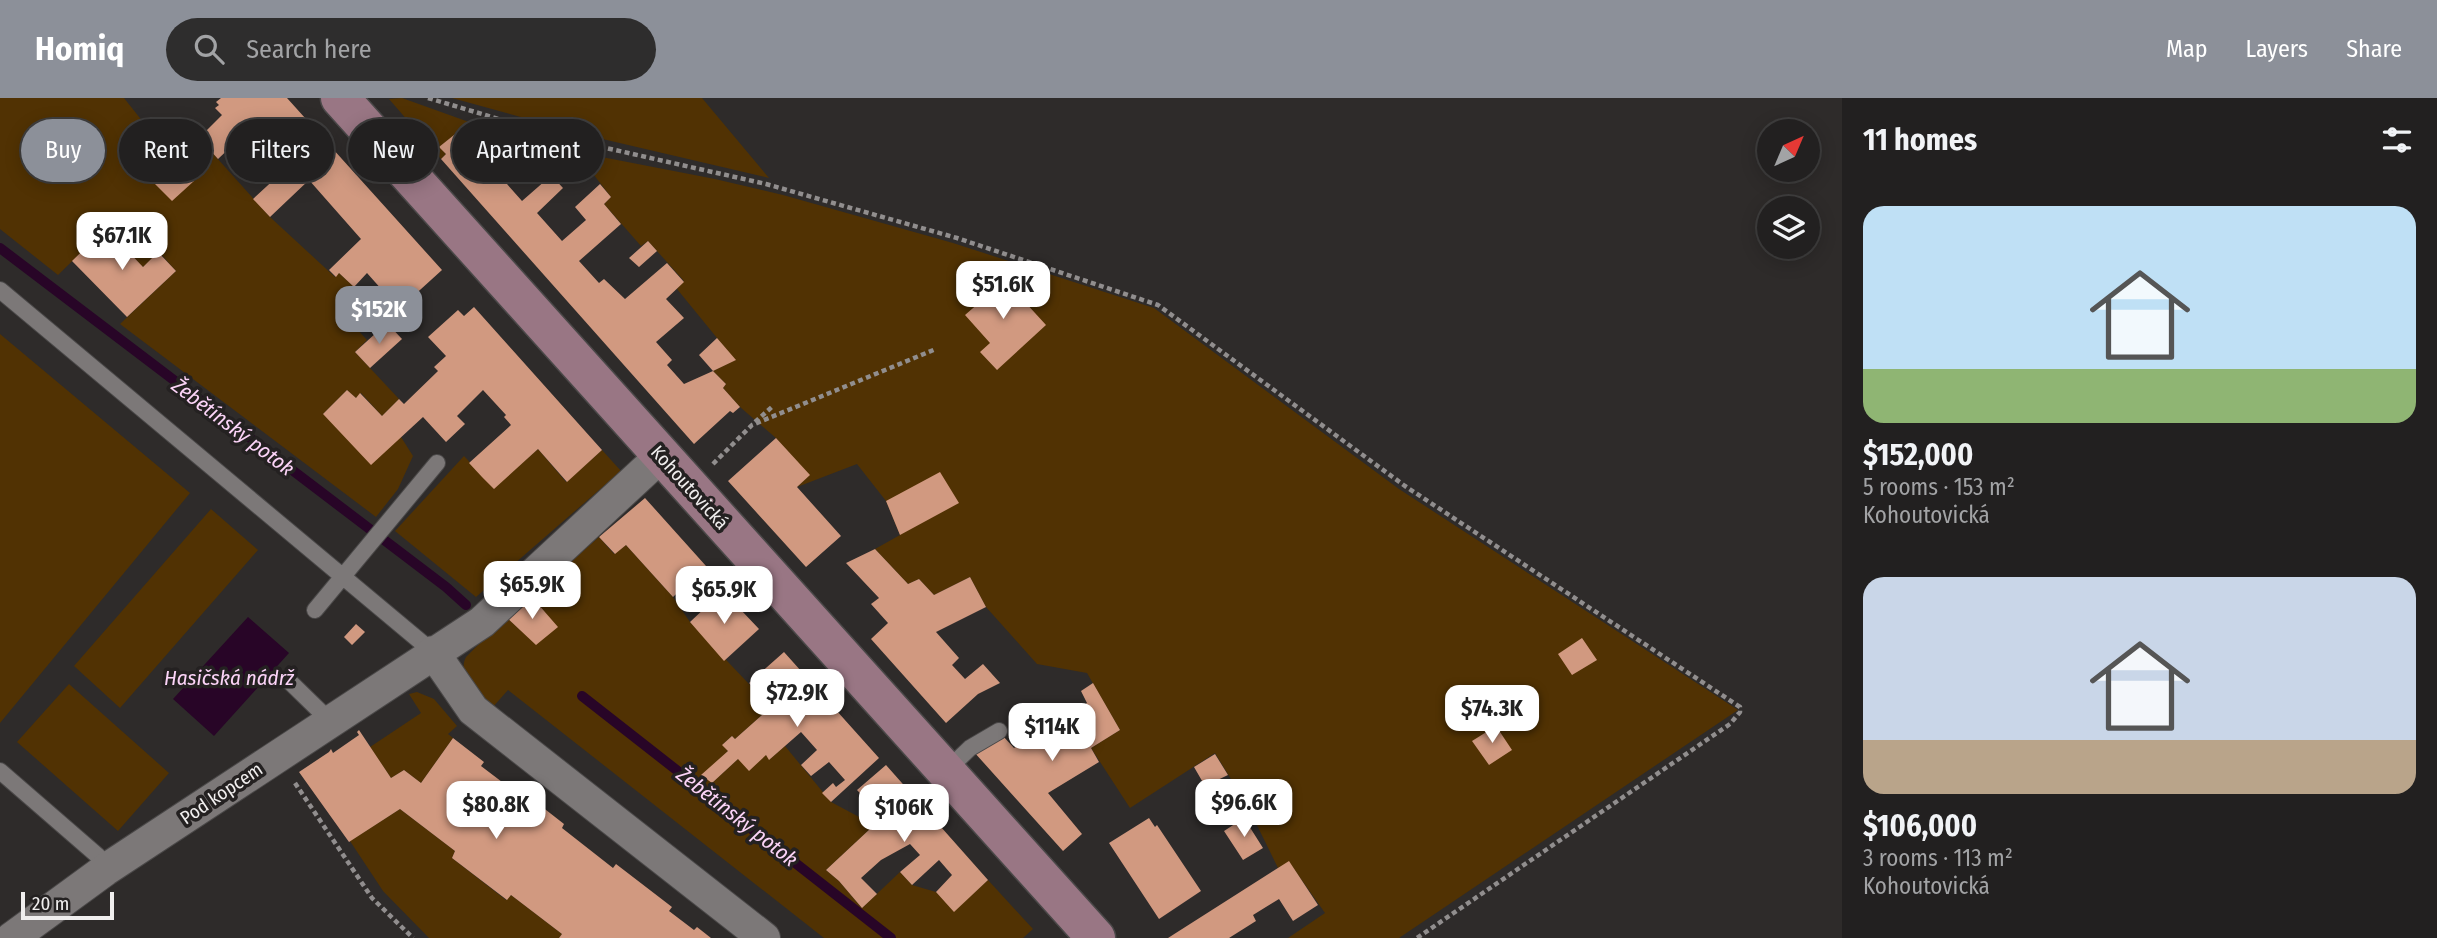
<!DOCTYPE html>
<meta charset="utf-8">
<style>
:root{--surface:#222020;--page:#2e2d2d;--text:#f1f3f6;--muted:#a2a3a5;--line:#3f3e3e;--accent:#8c9099}
body{margin:0;font-family:"Fira Sans Condensed",sans-serif;background:var(--page);color:var(--text);height:100vh;display:flex;flex-direction:column;font-size:26px;white-space:nowrap}
*{box-sizing:border-box;margin:0}
p{font-size:23px;color:var(--muted)}
.icon{flex:none;width:38px;height:38px;fill:none;stroke:currentColor;stroke-width:2;stroke-linecap:round;stroke-linejoin:round}
.map{position:relative;flex:1;overflow:hidden}
.drawer{display:flex;flex-direction:column;background:var(--surface);width:595px}
.drawer>*{flex:none}
.banner{position:absolute;left:21px;top:21px;width:665px;height:63px;display:flex;gap:14px}
.needle{width:46px;rotate:44deg}
.tools{position:absolute;left:1757px;top:21px;display:grid;gap:14px}
.tools a{display:grid;place-items:center;width:63px;height:63px;border-radius:50%;background:var(--surface);box-shadow:0 4px 18px #0003,0 0 0 2px var(--line);font-size:35px}
.scale{position:absolute;left:21px;bottom:18px;width:93px;box-sizing:border-box;padding-left:7px;border:4px solid #f0eeee;border-top:0;font-size:19px;line-height:24px;white-space:nowrap;color:#f0eeee;-webkit-text-stroke:5px #242121;paint-order:stroke}
.price{position:absolute;translate:-50% -60px;padding:0 16px;border-radius:14px;background:#fff;color:#222;font-size:23px;line-height:46px;filter:drop-shadow(0 2px 4px #0008)}
.price::after{content:'';position:absolute;left:50%;top:42px;width:21px;height:16px;margin-left:-10px;background:inherit;clip-path:polygon(0 0,100% 0,50% 100%)}
.price.selected{background:var(--accent);color:#fff}
ul{padding:0;list-style:none}
li{display:grid;align-content:center;gap:14px;height:371px;padding:0 21px}
li span{display:grid;place-items:center;height:217px;border-radius:21px;color:#555}
li>.icon{margin-inline-start:auto}
span .icon{width:126px;height:126px;fill:#fffc;stroke-width:1}
li b{font-size:30px}
h2{display:flex;justify-content:space-between;align-items:center;height:84px;padding:0 21px;font-size:30px}
.chip{padding:0 24px;border-radius:32px;background:var(--surface);box-shadow:0 4px 18px #0003,0 0 0 2px var(--line);font-size:24px;line-height:63px}
.chip.selected{background:var(--accent);color:#fff}
header{display:flex;align-items:center;gap:42px;box-sizing:border-box;height:98px;padding:0 35px;background:var(--accent);color:#fff}
header strong{font-size:33px}
nav{display:flex;gap:38px;margin-inline-start:auto;font-size:24px}
.search{width:490px;height:63px;background:var(--page);display:flex;align-items:center;gap:18px;box-sizing:border-box;padding:0 24px;border-radius:38px;color:var(--muted);font-size:26px}
main{display:flex;flex:1;min-height:0}
.map>svg:first-child{display:block}
.green{fill:#513203}
.water{fill:#280527}
.lines{fill:none;stroke-linecap:round;stroke-linejoin:round}
.stream{stroke:#280527;stroke-width:10}
.building{fill:#d19980}
.lane-casing{stroke:#4a4848;stroke-width:18}
.street-casing{stroke:#4a4848;stroke-width:34}
.secondary-casing{stroke:#4a4848;stroke-width:41}
.path{stroke:#918e8e;stroke-width:4.5;stroke-dasharray:5 3.5;stroke-linecap:butt}
.lane{stroke:#7c7878;stroke-width:16}
.street{stroke:#7c7878;stroke-width:32}
.secondary{stroke:#997684;stroke-width:38}
.labels{text-anchor:middle;stroke-width:7;stroke-linejoin:round;paint-order:stroke}
.street-label{font-size:19px;fill:#f0eeee;stroke:#242121}
.water-label{font-size:21px;font-style:italic;fill:#fcd4f8;stroke:#242121}
</style>
<header>
<strong>Homiq</strong>
<div class="search"><svg class="icon" aria-label="search" viewBox="0 0 24 24"><circle cx="10" cy="10" r="6"/><path d="M15 15l6 6"/></svg>Search here</div>
<nav><a>Map</a><a>Layers</a><a>Share</a></nav>
</header>
<main>
<div class="map">
<svg width="1842" height="840" viewBox="0 0 1842 840">
<rect width="100%" height="100%" fill="#2e2b2a"/>
<path class="green" d="M0 0H124L174 63 199 40 270 119 335 179 339 175 354 189 335 207 367 242 355 254 399 301 382 318 361 295 356 300 347 292 323 316 401 339 413 358 398 391 376 419 120 226 176 173 159 154 143 169 106 130 58 177 0 131Z
M402 0 469 24 440 49 446 56 441 61 389 1Z
M452 0H702L769 80 594 39Z
M576 54 715 81 783 97 953 145 1154 210 1399 391 1738 612 1399 840H1288L1325 815 1289 764 1278 770 1248 709 1215 655 1130 710 1091 650 1120 632 1087 575 1037 566 986 509 970 479 934 497 919 481 908 486 875 451 900 437 886 403 857 366 797 389 809 377 776 340 740 309 723 290 726 286 713 273 735 262 677 191 684 183 648 143 641 148 604 106 611 99Z
M0 236 190 395 0 625Z
M538 351 566 384 602 352 621 373 476 499 395 433 464 358 494 390Z
M211 411 258 452 120 610 74 568Z
M599 439 614 456 626 447 673 499 690 524 771 609 735 641 732 638 723 646 728 653 702 678 713 684 738 661 766 657 770 661 785 648 831 704 863 721 871 730 826 772 839 783 862 810 900 774 912 787 936 794 954 813 988 782 1033 831 1023 840H824L508 592 492 610C481 596 456 578 466 559L506 519 536 546 557 529 531 498Z
M69 586 169 675 118 733 17 644Z
M417 594 434 601 457 628 448 636 453 640 421 685 404 672 391 680 370 649 421 615 409 596Z
M400 711 455 753 452 760 506 802 511 797 562 836 559 840H429L383 793 350 743Z"/>
<path class="water" d="M248 519 289 555 214 638 173 601Z"/>
<g class="lines">
<path class="stream" d="M0 150 446 489 466 507
M582 598 891 840"/>
</g>
<path class="building" d="M221 0H287L442 172 399 211 367 175 354 189 339 175 336 179 329 172 361 141 309 82 270 119 253 101 292 65 256 25 218 61 199 40 222 17 215 10 219 7 216 4Z
M474 32 489 48 503 36 538 47 518 65 523 71 507 86 522 103 546 82 533 68 553 50 576 54 551 77 563 90 537 115 562 143 586 122 575 109 600 86 611 99 604 106 621 126 579 163 599 185 604 181 625 201 667 165 684 184 666 201 684 220 656 244 672 262 667 267 684 286 713 273 726 286 723 290 740 309 733 315 730 313 694 346 441 61 446 56 439 49 459 33 465 40Z
M174 63 194 83 172 103 153 84Z
M106 130 143 169 158 154 176 173 127 219 72 163Z
M648 143 657 153 639 169 629 160Z
M1001 178 1046 227 997 272 980 254 990 245 965 217 980 204 975 192 982 185 991 187Z
M474 209 602 352 567 384 538 351 494 391 482 379 469 365 511 327 504 319 506 317 483 292 457 318 465 326 446 344 423 319 371 367 323 316 347 292 356 300 360 295 382 318 399 301 404 306 438 273 434 269 446 258 428 239 458 212 464 218Z
M387 225 402 241 370 270 355 254Z
M717 240 736 262 713 273 699 257Z
M776 340 810 377 797 389 841 438 806 469 728 383Z
M940 374 959 405 900 437 886 403Z
M645 400 706 468 673 499 626 447 615 456 599 439Z
M875 451 908 486 919 481 934 497 970 479 986 509 936 534 959 560 952 567 965 581 983 566 1000 585 978 596 946 625 871 541 888 525 871 506 879 500 846 465Z
M723 493 759 531 724 563 690 524Z
M531 498 558 529 536 547 506 519Z
M356 526 365 534 352 547 344 539Z
M1582 540 1597 562 1572 577 1558 556Z
M784 554 879 660 831 704 822 695 833 685 836 689 845 682 829 664 811 678 801 667 817 652 801 634 769 662 766 657 749 673 738 661 712 685 701 677 728 653 722 647 732 638 735 641 771 609 749 585Z
M1093 585 1120 632 1091 650 1099 664 1048 695 1082 736 1063 753 974 654 1003 638 1014 650 1087 605 1081 593Z
M1496 628 1512 652 1489 667 1472 643Z
M359 632 391 680 404 672 421 685 453 640 484 664 481 668 506 687 509 683 564 726 562 730 613 770 616 766 672 809 669 813 694 832 697 829 711 840H559L562 836 511 797 507 802 452 760 455 753 400 711 349 744 299 674 329 654 331 651 333 655 359 637 357 634Z
M1215 656 1228 677 1205 688 1194 669Z
M886 667 988 782 954 814 936 794 952 777 939 762 912 787 900 774 920 757 910 746 881 762 861 780 877 796 862 810 839 783 826 772 871 730 863 721 874 710 857 692Z
M1149 720 1155 729 1157 727 1201 793 1159 821 1109 745Z
M1244 720 1263 750 1243 762 1224 733Z
M1289 763 1318 807 1293 823 1279 801 1253 817 1256 823 1229 840H1168Z"/>
<g class="lines">
<g class="lane-casing">
<path id="lane" d="M0 192 433 554
M315 512 437 365
M288 582 330 623
M0 673 98 758 105 772
M946 673 970 650 999 633"/>
</g>
<g class="street-casing">
<path id="street" d="M433 554 473 612 764 840
M12 840 105 772 482 524 662 357"/>
</g>
<g class="secondary-casing">
<path id="secondary" d="M340 0 1096 840"/>
</g>
<path class="path" d="M428 0 566 41 766 86 957 140 1158 207 1405 388 1740 609V614L1730 626 1417 840
M755 324 773 308
M713 366 752 327 936 251
M295 685 372 800 413 840"/>
<use href="#lane" class="lane"/>
<use href="#street" class="street"/>
<use href="#secondary" class="secondary"/>
</g>
<g class="labels">
<g class="street-label">
<text transform="translate(690 389) rotate(48)" y="7">Kohoutovická</text>
<text transform="translate(221 695) rotate(-34)" y="7">Pod kopcem</text>
</g>
<g class="water-label">
<text transform="translate(233 329) rotate(37)" y="7">Žebětínský potok</text>
<text x="229" y="587">Hasičská nádrž</text>
<text transform="translate(737 719) rotate(38)" y="7">Žebětínský potok</text>
</g>
</g>
</svg>
<div class="tools">
<a><svg class="needle" viewBox="-14 -14 28 28"><path d="M0-13l5 13h-10z" fill="#e53935"/><path d="M0 13l5-13h-10z" fill="#a2a3a5"/></svg></a>
<a><svg class="icon" aria-label="layers" viewBox="0 0 24 24"><path d="M12 4l9 5-9 5-9-5zM3 14l9 5 9-5"/></svg></a>
</div>
<div class="scale">20 m</div>
<b class="price" style="left:122px;top:174px">$67.1K</b>
<b class="price" style="left:1003px;top:223px">$51.6K</b>
<b class="price selected" style="left:379px;top:248px">$152K</b>
<b class="price" style="left:532px;top:523px">$65.9K</b>
<b class="price" style="left:724px;top:528px">$65.9K</b>
<b class="price" style="left:797px;top:631px">$72.9K</b>
<b class="price" style="left:1492px;top:647px">$74.3K</b>
<b class="price" style="left:1052px;top:665px">$114K</b>
<b class="price" style="left:1244px;top:741px">$96.6K</b>
<b class="price" style="left:496px;top:743px">$80.8K</b>
<b class="price" style="left:904px;top:746px">$106K</b>
<div class="banner">
<a class="chip selected">Buy</a>
<a class="chip">Rent</a>
<a class="chip">Filters</a>
<a class="chip">New</a>
<a class="chip">Apartment</a>
</div>
</div>
<section class="drawer">
<h2>11 homes<svg class="icon" aria-label="filters" viewBox="0 0 24 24"><path d="M4 7h16M4 17h16"/><circle cx="9" cy="7" r="2"/><circle cx="15" cy="17" r="2"/></svg></h2>
<ul>
<li><span style="background:linear-gradient(#bfe0f5 75%,#8fb573 0)"><svg class="icon" aria-label="home" viewBox="0 0 24 24"><path d="M3 11l9-7 9 7M6 9v11h12V9"/></svg></span><div><b>$152,000</b><p>5 rooms · 153 m²</p><p>Kohoutovická</p></div></li>
<li><span style="background:linear-gradient(#c9d6e8 75%,#b9a48a 0)"><svg class="icon" aria-label="home" viewBox="0 0 24 24"><path d="M3 11l9-7 9 7M6 9v11h12V9"/></svg></span><div><b>$106,000</b><p>3 rooms · 113 m²</p><p>Kohoutovická</p></div></li>
</ul>
</section>
</main>
